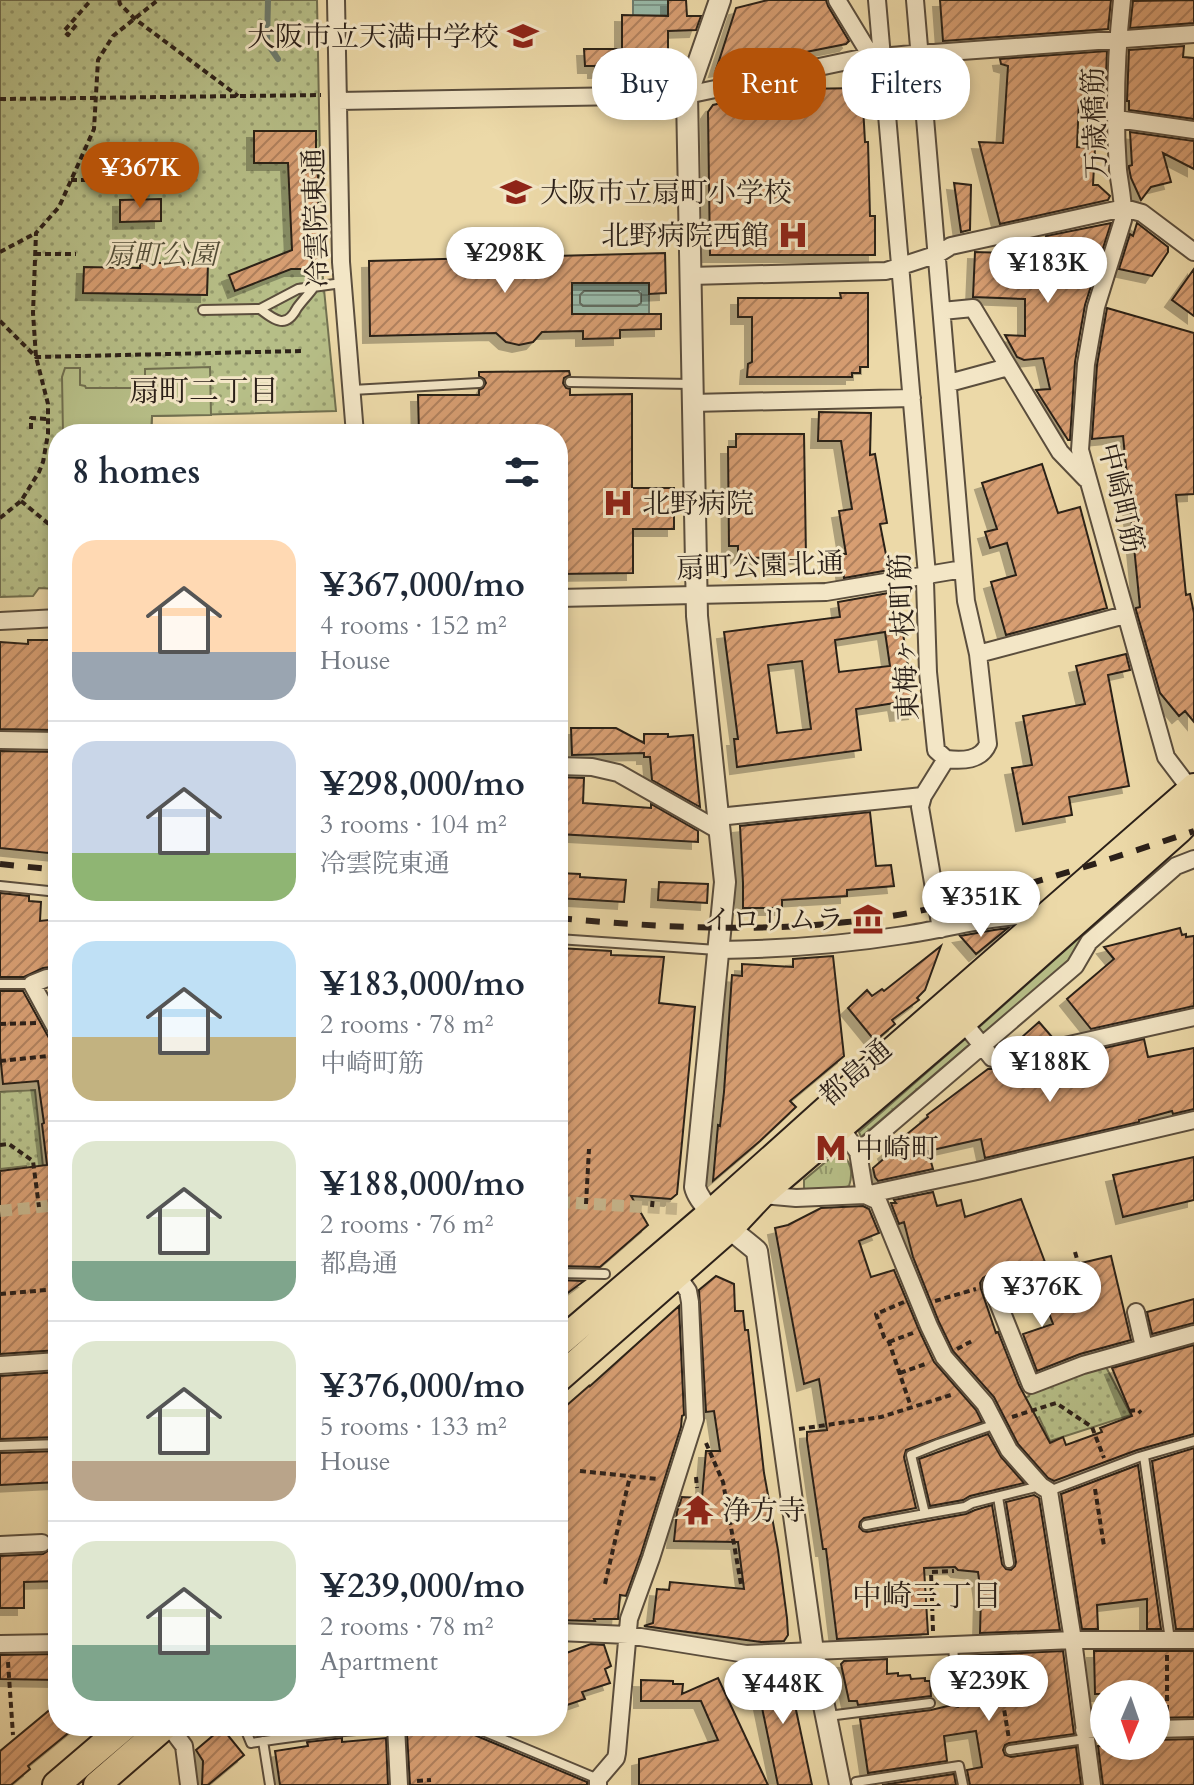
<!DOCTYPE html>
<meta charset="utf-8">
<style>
:root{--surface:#fff;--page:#f6f6f7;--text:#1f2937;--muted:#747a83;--line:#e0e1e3;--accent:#b45309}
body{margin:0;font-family:Cardo,"Noto Serif JP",serif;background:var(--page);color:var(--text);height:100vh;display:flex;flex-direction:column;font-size:30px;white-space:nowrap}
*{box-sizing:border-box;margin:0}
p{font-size:26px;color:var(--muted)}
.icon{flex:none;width:44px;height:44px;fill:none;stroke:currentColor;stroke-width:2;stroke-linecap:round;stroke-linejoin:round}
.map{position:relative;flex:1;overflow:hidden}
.side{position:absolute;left:48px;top:424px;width:520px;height:1312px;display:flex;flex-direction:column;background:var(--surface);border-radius:32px;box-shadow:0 4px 12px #0003}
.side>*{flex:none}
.top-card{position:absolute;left:592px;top:48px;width:482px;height:72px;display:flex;gap:16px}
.needle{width:52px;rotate:182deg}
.tools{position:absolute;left:1090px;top:1680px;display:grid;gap:16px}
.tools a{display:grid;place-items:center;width:80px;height:80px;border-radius:50%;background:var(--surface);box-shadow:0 4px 12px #0003;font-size:40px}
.price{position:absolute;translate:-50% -68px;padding:0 18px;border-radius:28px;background:#fff;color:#222;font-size:26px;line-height:52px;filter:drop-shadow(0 2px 4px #0008)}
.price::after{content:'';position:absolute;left:50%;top:48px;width:24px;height:18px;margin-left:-12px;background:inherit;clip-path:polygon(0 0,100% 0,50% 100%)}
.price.active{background:var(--accent);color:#fff}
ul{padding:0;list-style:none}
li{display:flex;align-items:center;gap:24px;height:200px;padding:0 24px}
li+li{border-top:2px solid var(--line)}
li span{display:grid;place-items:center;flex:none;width:224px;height:160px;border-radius:24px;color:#555}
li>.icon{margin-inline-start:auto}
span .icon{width:96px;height:96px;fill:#fffc;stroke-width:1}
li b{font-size:34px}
h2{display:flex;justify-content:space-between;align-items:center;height:96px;padding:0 24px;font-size:34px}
.pill{padding:0 28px;border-radius:32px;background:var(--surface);box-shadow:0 4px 12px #0003;font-size:28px;line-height:72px}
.pill.active{background:var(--accent);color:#fff}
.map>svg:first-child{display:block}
.grass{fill:url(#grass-tufts);stroke:#717050;stroke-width:2}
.park{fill:url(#park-dots);stroke:#717050;stroke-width:2}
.pitch{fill:#b7bf88;stroke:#717050;stroke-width:2}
.water{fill:url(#water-rules);stroke:#6d7c6f;stroke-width:2}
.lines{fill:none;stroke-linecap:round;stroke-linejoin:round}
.shore{stroke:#626d61;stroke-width:2}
.stream{stroke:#6d7c6f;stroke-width:6}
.building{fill:url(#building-hatch);stroke:#2b2019;stroke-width:2;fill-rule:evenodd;filter:url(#shadow)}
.pedestrian-tunnel{stroke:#c5b48b;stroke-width:12;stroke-dasharray:12 6;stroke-linecap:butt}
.service-casing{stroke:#5b4e3d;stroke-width:12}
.minor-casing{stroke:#5b4e3d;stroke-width:20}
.tertiary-casing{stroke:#5b4e3d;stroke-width:24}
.primary-casing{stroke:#2b2019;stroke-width:30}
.path{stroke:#2b2019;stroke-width:4;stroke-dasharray:6 4;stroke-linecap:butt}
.service{stroke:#f3e6c6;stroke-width:8}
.minor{stroke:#f3e6c6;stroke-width:16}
.tertiary{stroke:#f3e6c6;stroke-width:20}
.primary{stroke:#ecd9a8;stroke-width:26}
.rail{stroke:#2b2019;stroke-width:6;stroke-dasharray:14 14;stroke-linecap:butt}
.labels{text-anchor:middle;stroke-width:6;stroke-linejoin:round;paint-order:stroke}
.poi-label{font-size:28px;fill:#2b2019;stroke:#f3e6c6;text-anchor:start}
.street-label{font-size:28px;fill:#2b2019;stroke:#f3e6c6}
.park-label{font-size:28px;font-style:italic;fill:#55503a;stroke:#f3e6c6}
.neighbourhood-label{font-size:30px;fill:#2b2019;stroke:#f3e6c6}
</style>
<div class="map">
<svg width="1194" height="1785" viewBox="0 0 1194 1785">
<defs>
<pattern id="grass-tufts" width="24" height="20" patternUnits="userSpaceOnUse" patternTransform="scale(2)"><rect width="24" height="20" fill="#b7bf88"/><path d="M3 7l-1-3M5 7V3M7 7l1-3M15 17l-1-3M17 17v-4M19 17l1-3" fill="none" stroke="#959b6e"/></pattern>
<pattern id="park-dots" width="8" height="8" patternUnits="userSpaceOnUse" patternTransform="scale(2)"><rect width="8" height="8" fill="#b7bf88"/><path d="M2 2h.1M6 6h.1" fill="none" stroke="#959b6e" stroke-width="1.8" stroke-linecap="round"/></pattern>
<pattern id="water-rules" width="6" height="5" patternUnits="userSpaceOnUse" patternTransform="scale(2)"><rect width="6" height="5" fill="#99baa9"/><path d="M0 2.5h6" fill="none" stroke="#7d9789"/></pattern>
<pattern id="building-hatch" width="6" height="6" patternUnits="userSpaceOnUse" patternTransform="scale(2)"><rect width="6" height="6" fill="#d79e72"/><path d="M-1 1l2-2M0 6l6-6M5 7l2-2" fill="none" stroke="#af805d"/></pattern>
<filter id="shadow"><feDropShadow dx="-7" dy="7" stdDeviation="0" flood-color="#0004"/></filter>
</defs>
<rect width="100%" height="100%" fill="#ecd9a8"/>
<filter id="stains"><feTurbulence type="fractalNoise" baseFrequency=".0025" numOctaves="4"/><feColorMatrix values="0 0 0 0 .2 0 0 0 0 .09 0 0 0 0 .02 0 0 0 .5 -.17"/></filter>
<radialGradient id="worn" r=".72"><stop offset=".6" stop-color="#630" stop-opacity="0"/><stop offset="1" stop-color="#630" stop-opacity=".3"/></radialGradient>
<path class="grass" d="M1116 905 1118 908 1078 945 1072 958 983 1035 977 1029Z
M965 1039 970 1044 861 1137 859 1132Z
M839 1154C852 1159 853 1174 849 1186L844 1188 807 1190 804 1188V1180L834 1155Z"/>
<path class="park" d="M0 0H317L322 269 336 411 152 416 151 434H58V589L39 588 33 596 0 597Z
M35 1090 46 1196 30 1198 26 1166 0 1169V1092Z
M1105 1365 1131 1415 1050 1441 1039 1417 1008 1433 996 1412 1029 1396 1032 1390Z"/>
<path class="pitch" d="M210 367 211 415 152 416 151 434H63L62 377 65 368H80V385L85 386 86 388H145V369Z"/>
<path class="water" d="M633 0H668V16H633Z
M572 283H649V314H572Z"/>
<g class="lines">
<path class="shore" d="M584 291H638L641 294V303L637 306H583L580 303V295Z"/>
<path class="stream" d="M268 0 267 43 278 59"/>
</g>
<path class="building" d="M668 0H686L687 16H701L696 30 668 31V70L595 71V66H585L584 49H622V15L668 16Z
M768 0H826L828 6 849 41 846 44 716 70 736 8Z
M940 0H1111L1108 29 943 41Z
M1194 0V23L1130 28 1133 1Z
M1184 46 1183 57 1194 58V119L1129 110V101H1127L1129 50Z
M1107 51 1105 100 1079 99 1077 147 1095 148 1093 185H1098L1110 196 1108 200 1000 224 979 142 1003 143 1008 66 1001 64 1000 59Z
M862 88 865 142H868L870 216H875V255H710L708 112 713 105 748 97 797 96V89Z
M254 131H316V172H318L319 269H291L235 291 229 275 292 250 288 163H254Z
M1130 132 1194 141V169L1163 153 1171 182 1151 187 1141 200 1131 178 1129 168V166L1132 165Z
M954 183 971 185 970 230 961 232Z
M161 199V221L120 222V200Z
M1111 223 1085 305 1075 362 1070 440H1068L1036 390 1050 389 1043 358 1024 360 1017 357 1005 335 1025 336V299L973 297 975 252 1049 254 1046 236Z
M1137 223 1168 247V252L1152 276 1119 269 1130 234 1133 236Z
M665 253 666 293 649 294V283H572V314H661V329L620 330V338L583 339V331L542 332 533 342 519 345 506 342 496 333 370 336 369 261Z
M140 263H208L207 295 83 293 84 267 140 268Z
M1194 269V316L1172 300Z
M840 293H868V367H860V373H852V377H747L748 364 752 362V317H738V298H841Z
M1107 308 1194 333V494L1176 495 1186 595 1190 594 1194 613V722L1185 711 1179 716 1160 693 1136 610V608L1140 607 1123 436 1092 439 1097 365Z
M569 371 570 375 564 378 563 383 566 388 570 389V395L632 394V488H674V529H633V573L558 574V434H419L418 395H479V390L483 388 486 383 484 379 479 376V372Z
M819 412 871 413 870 455 875 454 887 523 880 524 889 570 844 578 841 554H846L839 511 852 509 841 441H818Z
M736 434H804L806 557 738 558V546H729L728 447H736Z
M1042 464 1058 513 1080 507 1107 608 1006 635 991 582 1016 575 1007 543 990 548 985 532 997 529 982 483Z
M894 592V594H897L915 712 897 714 895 703 856 709 861 750 737 767 734 739H738L724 632 840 617 838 602ZM885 632 890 666 839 672 835 640ZM802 661 811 729 777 733 768 665Z
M28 640H58V714H55V730L0 729V642L28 644Z
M1126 654 1130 670 1108 675 1129 786 1069 797 1072 815 1023 824 1012 768 1032 765 1023 716 1085 704 1076 666Z
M571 728H616L644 743V734H668V737L693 735 700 807 652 780 650 757H644V753L572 755Z
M0 751 58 752V808L56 828 58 829V854L0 848Z
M558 777 584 778 583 803 651 808V804L698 831V842L558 834Z
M870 812 876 866 891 865 894 886 847 890V896L782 900V908H743V883L740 826Z
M558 873 580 874V877L626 880 624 902 558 898Z
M659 882 708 884 707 903 658 900Z
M0 893 29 896V901L41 902 40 921 58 919V966L43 968 24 977H0Z
M1008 928 976 954 960 936 994 930Z
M1180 928 1182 935 1186 934V937L1194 936V1006L1091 1029 1067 999 1114 959 1104 947Z
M941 946 925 990 917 998 919 1000 892 1020 895 1024 875 1041 848 1008 867 990 872 996 882 989 884 991Z
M558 948 611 951V955L664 957 659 1003 695 1007 677 1194 671 1199 631 1196 648 1225 600 1267 558 1266Z
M833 956 844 1056 790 1101 796 1107 760 1141 713 1181 718 1125 720 1126 724 1092 732 975 742 976V964L793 967V959Z
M0 991H23L49 1038 50 1060 58 1059V1350L0 1354V1171L47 1165 42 1124 44 1123 38 1081 3 1084 0 1053Z
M1039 1022 1052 1037 1027 1043 1022 1037Z
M1144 1039 1148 1057 1194 1048V1109L1173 1114 1172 1111 1139 1120V1122L985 1158 981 1139 928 1151 933 1169 878 1181 875 1177 873 1168 887 1156 885 1152 928 1117 927 1115 988 1069H1013Z
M1194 1157V1200L1123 1217 1113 1175Z
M933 1192 937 1206 961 1200 965 1217 1021 1199 1048 1270 1064 1264V1267L1111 1256 1131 1340 1080 1354 1037 1371 1023 1334 1053 1324 1038 1284 1007 1295 997 1276 988 1275 983 1278 980 1283 981 1289 996 1333 998 1332 1019 1385 1050 1443 1063 1437 1066 1445 1102 1432 1100 1428 1132 1416 1112 1368 1194 1345V1434L1137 1450 1054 1481 1048 1478 1018 1444 994 1397 953 1351 939 1322 913 1257 904 1222 899 1224 891 1203H896L894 1200Z
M863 1206 869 1209 879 1233 859 1241 871 1277 894 1270 919 1330 934 1362 976 1410 982 1422 906 1450 904 1457 916 1508 864 1518 860 1522 859 1527 863 1531 867 1532 966 1514 975 1510 992 1505 1002 1564 1006 1569 1011 1570 1015 1566 1016 1562 1006 1502 1034 1495 1039 1498 1060 1630 980 1633 981 1594 978 1572 958 1570 955 1567 924 1568 928 1634 837 1639 826 1549H823L807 1440V1432L827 1430 823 1404 819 1379 804 1384 775 1228 788 1225 821 1208Z
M716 1276 734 1284 735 1311H743L745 1330H748L764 1473 778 1550 787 1618 788 1635 784 1641 761 1642 644 1626 653 1623 657 1589 669 1590 670 1582 744 1589 738 1542 674 1541 677 1512 682 1497 702 1498 706 1451H720L714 1411 706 1412 699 1290Z
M558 1280 584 1281 558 1300Z
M1194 1299V1323L1152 1334 1147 1312Z
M679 1306 684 1415 682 1416 681 1427 641 1554 626 1596 620 1595 618 1619H594L595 1621 558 1620V1413L590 1385 589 1387Z
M58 1372V1437L0 1439V1376Z
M988 1434 1001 1457 1024 1483 970 1496 963 1500 930 1506 919 1459Z
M1194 1448V1629H1176L1152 1461Z
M58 1451V1482L0 1485V1453Z
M1138 1465 1161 1629H1147V1599L1097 1605 1098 1629H1082L1061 1494Z
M51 1549H58V1581L24 1582V1608H0V1556L43 1554Z
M591 1644 604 1645 611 1666 605 1669 610 1683 582 1692 585 1699 558 1708V1656Z
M1063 1651 1074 1734 1009 1743 1005 1745 1003 1750 1005 1755 1011 1757 1076 1747 1081 1785H970L967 1770 982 1767 976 1731 944 1736 947 1761 868 1773 860 1719 931 1710 952 1705 958 1707 963 1704 970 1702 963 1656Z
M1094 1651H1194V1717L1156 1718V1694H1095Z
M58 1654V1680L0 1679V1655Z
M887 1659V1674L898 1673V1676L910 1675 911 1679 925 1678V1681H930L931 1696 858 1705 857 1701H849L841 1664 844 1661Z
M786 1663 812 1785H778L754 1669Z
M718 1678 768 1785H639V1759L718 1740 701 1701H641V1680L673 1681V1684H683L682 1694Z
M58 1703V1726H77L28 1766 30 1769 11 1785H0V1751Z
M222 1728 244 1755 208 1785H202L203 1761 196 1750Z
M460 1729 587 1782V1785H410L407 1734Z
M342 1738V1742L386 1738 388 1785H280L275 1751 308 1746 307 1742Z
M1194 1739V1785H1103L1098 1746H1156V1740Z
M954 1774 956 1785H882Z"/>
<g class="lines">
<path class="pedestrian-tunnel" d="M558 1202 677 1209
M0 1211 58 1205"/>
<g class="service-casing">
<path id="service" d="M260 309C276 321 286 329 297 308 302 301 309 294 314 287
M203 310 260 309 298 289 342 283
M570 382 692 384
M352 390 479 383
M0 886 58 892
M558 939 717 950
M0 984H32
M558 1273 605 1274
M996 1424 938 1444 911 1455 925 1514 965 1507 972 1503 1040 1486
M0 1446 58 1444
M1144 1456 1169 1633 1168 1641
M1049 1491 1139 1457 1194 1441
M998 1497 1009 1563
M866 1525 925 1514
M953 1646 957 1700
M828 1716 930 1703
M244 1726 251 1743C309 1734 369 1727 428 1726
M471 1726 598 1779
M263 1741 270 1785
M1010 1750 1085 1739
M856 1782 959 1766 963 1785"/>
</g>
<g class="minor-casing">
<path id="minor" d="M336 0 341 262 355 434
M837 0 871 56
M877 0 927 575 925 582 928 672 936 750 946 759C962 761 981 761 988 744L978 654 966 601 915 0
M1122 0C1116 56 1114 114 1118 170 1120 187 1124 202 1123 220L1096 307 1086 364 1080 450 1166 757 1191 790 1193 796
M338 101 687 95 871 56C892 58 913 52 934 53L1194 34
M1117 119 1194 130
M690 276 886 271 938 254 951 246 1124 208 1142 213 1194 252
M942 311 973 308 1060 452 1086 479
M949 383 1008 367
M692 403 912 398
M558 598 826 592 963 569
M0 621 58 618
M978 654 1125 615
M0 740 58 741
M558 766 592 767 618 773 720 831
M923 796 920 807 941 929
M718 817 923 796 946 759
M719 950C781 949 842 945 904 935 951 928 998 914 1045 915
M58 977 47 978 32 984 58 1032
M963 1022 992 1058H1011L1194 1017
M840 1127 858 1152 865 1195
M858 1152 1075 966 1089 942 1176 866 1194 859
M761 1195 796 1198 865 1195 977 1171 1194 1120
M865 1195 878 1201 929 1326 944 1357 985 1404 1009 1450 1041 1486 1049 1491 1073 1640 1092 1785
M991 1285 1031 1385 1083 1365 1194 1334
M1136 1312 1144 1347
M0 1365 58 1361
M0 1545 42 1543
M558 1632 628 1635 746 1654 1073 1640H1194
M0 1644 58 1643
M169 1726 184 1746 189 1785
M396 1726 399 1785
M1156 1729 1194 1728
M1084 1730 1104 1729
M598 1785V1779L616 1758 617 1753 629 1619 651 1558 695 1419 690 1302 688 1291 677 1275"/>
</g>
<g class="tertiary-casing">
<path id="tertiary" d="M720 0 687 95 697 616 725 882 695 1187C700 1209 740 1236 757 1251L813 1651 840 1785"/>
</g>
<g class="primary-casing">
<path id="primary" d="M558 1344 712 1212 868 1072 1194 787
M558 1379 730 1228 761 1195 963 1022 1179 830 1194 814
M56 1785 125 1726
M97 1785 165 1726"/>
</g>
<path class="path" d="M119 0 120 4 135 19 238 96
M76 25 68 35 64 31 91 0
M0 99 321 95
M71 180H111
M0 252 36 233
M35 254H76
M0 321 36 357 301 351
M31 429V418L48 419
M21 501 50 525V601
M0 518 21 501 39 472 43 462 48 434V404L36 357 33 313 36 233 59 207 94 129 98 60 113 36 158 0
M0 1024 36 1023
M0 1061 58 1055
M0 1145 9 1144 33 1161 39 1207
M561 1202 563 1152
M586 1204 589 1149
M652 1207 653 1197
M1075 1252 1085 1287
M0 1294 58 1289
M935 1301 976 1289
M904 1302 876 1314 884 1337 889 1342 911 1407
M889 1342 913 1333
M957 1349 972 1341
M900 1373 928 1363
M1129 1411 1138 1410 1141 1413
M1012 1417 1056 1403 1092 1427 1104 1458
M799 1429 881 1417 954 1394
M706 1443 723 1482 741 1584
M580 1471 657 1479
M696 1477 697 1488
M1095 1489 1104 1546
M605 1584 630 1476
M933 1631 931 1572 954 1571
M1167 1655V1711
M996 1661 1009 1739
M8 1662 13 1735
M417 1781 431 1780"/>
<use href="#service" class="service"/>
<use href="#minor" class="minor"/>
<use href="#tertiary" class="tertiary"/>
<use href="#primary" class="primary"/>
<path class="rail" d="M0 864 58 870
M558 918C676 929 797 935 914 912 1009 893 1102 862 1194 831"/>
</g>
<defs>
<g id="school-bare" transform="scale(2.4)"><path d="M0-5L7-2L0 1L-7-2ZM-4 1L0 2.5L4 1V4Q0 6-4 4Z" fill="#8f2418" stroke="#f3e6c6" stroke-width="2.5" paint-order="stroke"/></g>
<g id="hospital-bare" transform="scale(2.4)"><path d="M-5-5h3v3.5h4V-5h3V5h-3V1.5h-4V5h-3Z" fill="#8f2418" stroke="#f3e6c6" stroke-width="2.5" paint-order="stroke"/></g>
<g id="museum-bare" transform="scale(2.4)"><path d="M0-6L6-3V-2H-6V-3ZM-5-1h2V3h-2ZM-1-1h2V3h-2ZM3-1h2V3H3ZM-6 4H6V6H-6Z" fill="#8f2418" stroke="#f3e6c6" stroke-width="2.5" paint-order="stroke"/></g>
<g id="metro-bare" transform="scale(2.4)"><path d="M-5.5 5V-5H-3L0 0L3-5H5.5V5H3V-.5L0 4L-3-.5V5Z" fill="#8f2418" stroke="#f3e6c6" stroke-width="2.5" paint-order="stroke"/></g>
<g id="temple-bare" transform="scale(2.4)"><path d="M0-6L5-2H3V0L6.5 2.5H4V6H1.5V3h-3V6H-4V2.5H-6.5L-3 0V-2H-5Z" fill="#8f2418" stroke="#f3e6c6" stroke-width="2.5" paint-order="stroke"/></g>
</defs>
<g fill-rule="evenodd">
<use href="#school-bare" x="523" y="36"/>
<use href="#school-bare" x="516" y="192"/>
<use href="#hospital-bare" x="793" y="235"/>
<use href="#hospital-bare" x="618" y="503"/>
<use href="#museum-bare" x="868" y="919"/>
<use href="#metro-bare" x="831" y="1148"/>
<use href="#temple-bare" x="698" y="1510"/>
</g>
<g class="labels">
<g class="poi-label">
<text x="499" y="46" text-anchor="end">大阪市立天満中学校</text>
<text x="540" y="202">大阪市立扇町小学校</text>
<text x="769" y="245" text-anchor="end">北野病院西館</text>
<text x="642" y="513">北野病院</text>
<text x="844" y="929" text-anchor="end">イロリムラ</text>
<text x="855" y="1158">中崎町</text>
<text x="722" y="1520">浄方寺</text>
</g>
<g class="street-label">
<text transform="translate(1094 123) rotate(-92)" y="10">万歳橋筋</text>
<text transform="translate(315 218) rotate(-92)" y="10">冷雲院東通</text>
<text transform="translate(1122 498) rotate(76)" y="10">中崎町筋</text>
<text transform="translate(760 565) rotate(-2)" y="10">扇町公園北通</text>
<text transform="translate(903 637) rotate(-93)" y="10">東梅ヶ枝町筋</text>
<text transform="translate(855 1072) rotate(-41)" y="10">都島通</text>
</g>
<g class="park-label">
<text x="161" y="264">扇町公園</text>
</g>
<g class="neighbourhood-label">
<text x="204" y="401">扇町二丁目</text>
<text x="927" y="1606">中崎三丁目</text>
</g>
</g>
<rect width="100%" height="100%" filter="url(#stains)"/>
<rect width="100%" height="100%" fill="url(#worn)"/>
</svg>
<div class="tools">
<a><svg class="needle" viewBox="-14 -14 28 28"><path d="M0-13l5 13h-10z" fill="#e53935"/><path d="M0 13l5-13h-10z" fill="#747a83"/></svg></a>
</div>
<b class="price active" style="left:140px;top:210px">¥367K</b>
<b class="price" style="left:505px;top:295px">¥298K</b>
<b class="price" style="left:1048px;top:305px">¥183K</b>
<b class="price" style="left:981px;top:939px">¥351K</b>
<b class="price" style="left:1050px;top:1104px">¥188K</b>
<b class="price" style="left:1042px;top:1329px">¥376K</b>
<b class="price" style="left:989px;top:1723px">¥239K</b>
<b class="price" style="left:783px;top:1726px">¥448K</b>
<div class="top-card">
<a class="pill">Buy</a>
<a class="pill active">Rent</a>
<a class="pill">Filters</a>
</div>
<section class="side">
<h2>8 homes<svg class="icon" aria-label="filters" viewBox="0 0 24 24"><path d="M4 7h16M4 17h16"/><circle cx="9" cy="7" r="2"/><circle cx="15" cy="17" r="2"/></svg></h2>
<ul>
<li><span style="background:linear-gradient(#ffd9b3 70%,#9aa5b1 0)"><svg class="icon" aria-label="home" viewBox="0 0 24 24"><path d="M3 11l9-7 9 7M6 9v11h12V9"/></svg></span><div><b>¥367,000/mo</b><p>4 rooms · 152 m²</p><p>House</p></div></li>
<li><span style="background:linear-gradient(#c9d6e8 70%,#8fb573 0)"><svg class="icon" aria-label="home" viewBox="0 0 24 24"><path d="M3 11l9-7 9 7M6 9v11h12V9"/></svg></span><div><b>¥298,000/mo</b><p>3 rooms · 104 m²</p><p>冷雲院東通</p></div></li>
<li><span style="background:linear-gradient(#bfe0f5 60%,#c2b280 0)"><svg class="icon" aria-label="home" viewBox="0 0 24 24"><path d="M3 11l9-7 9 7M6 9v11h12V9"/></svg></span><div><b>¥183,000/mo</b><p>2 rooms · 78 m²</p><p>中崎町筋</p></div></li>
<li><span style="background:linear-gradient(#dfe7d0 75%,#7fa58c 0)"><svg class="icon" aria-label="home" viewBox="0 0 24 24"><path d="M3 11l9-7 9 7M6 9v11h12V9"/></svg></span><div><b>¥188,000/mo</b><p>2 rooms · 76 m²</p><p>都島通</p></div></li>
<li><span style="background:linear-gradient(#dfe7d0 75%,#b9a48a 0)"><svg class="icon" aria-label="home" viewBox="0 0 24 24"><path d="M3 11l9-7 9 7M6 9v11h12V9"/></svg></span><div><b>¥376,000/mo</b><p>5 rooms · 133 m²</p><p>House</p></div></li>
<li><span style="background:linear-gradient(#dfe7d0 65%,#7fa58c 0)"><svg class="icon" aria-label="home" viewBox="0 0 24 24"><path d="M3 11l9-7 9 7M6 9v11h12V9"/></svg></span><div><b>¥239,000/mo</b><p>2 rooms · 78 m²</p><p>Apartment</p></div></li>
</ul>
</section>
</div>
